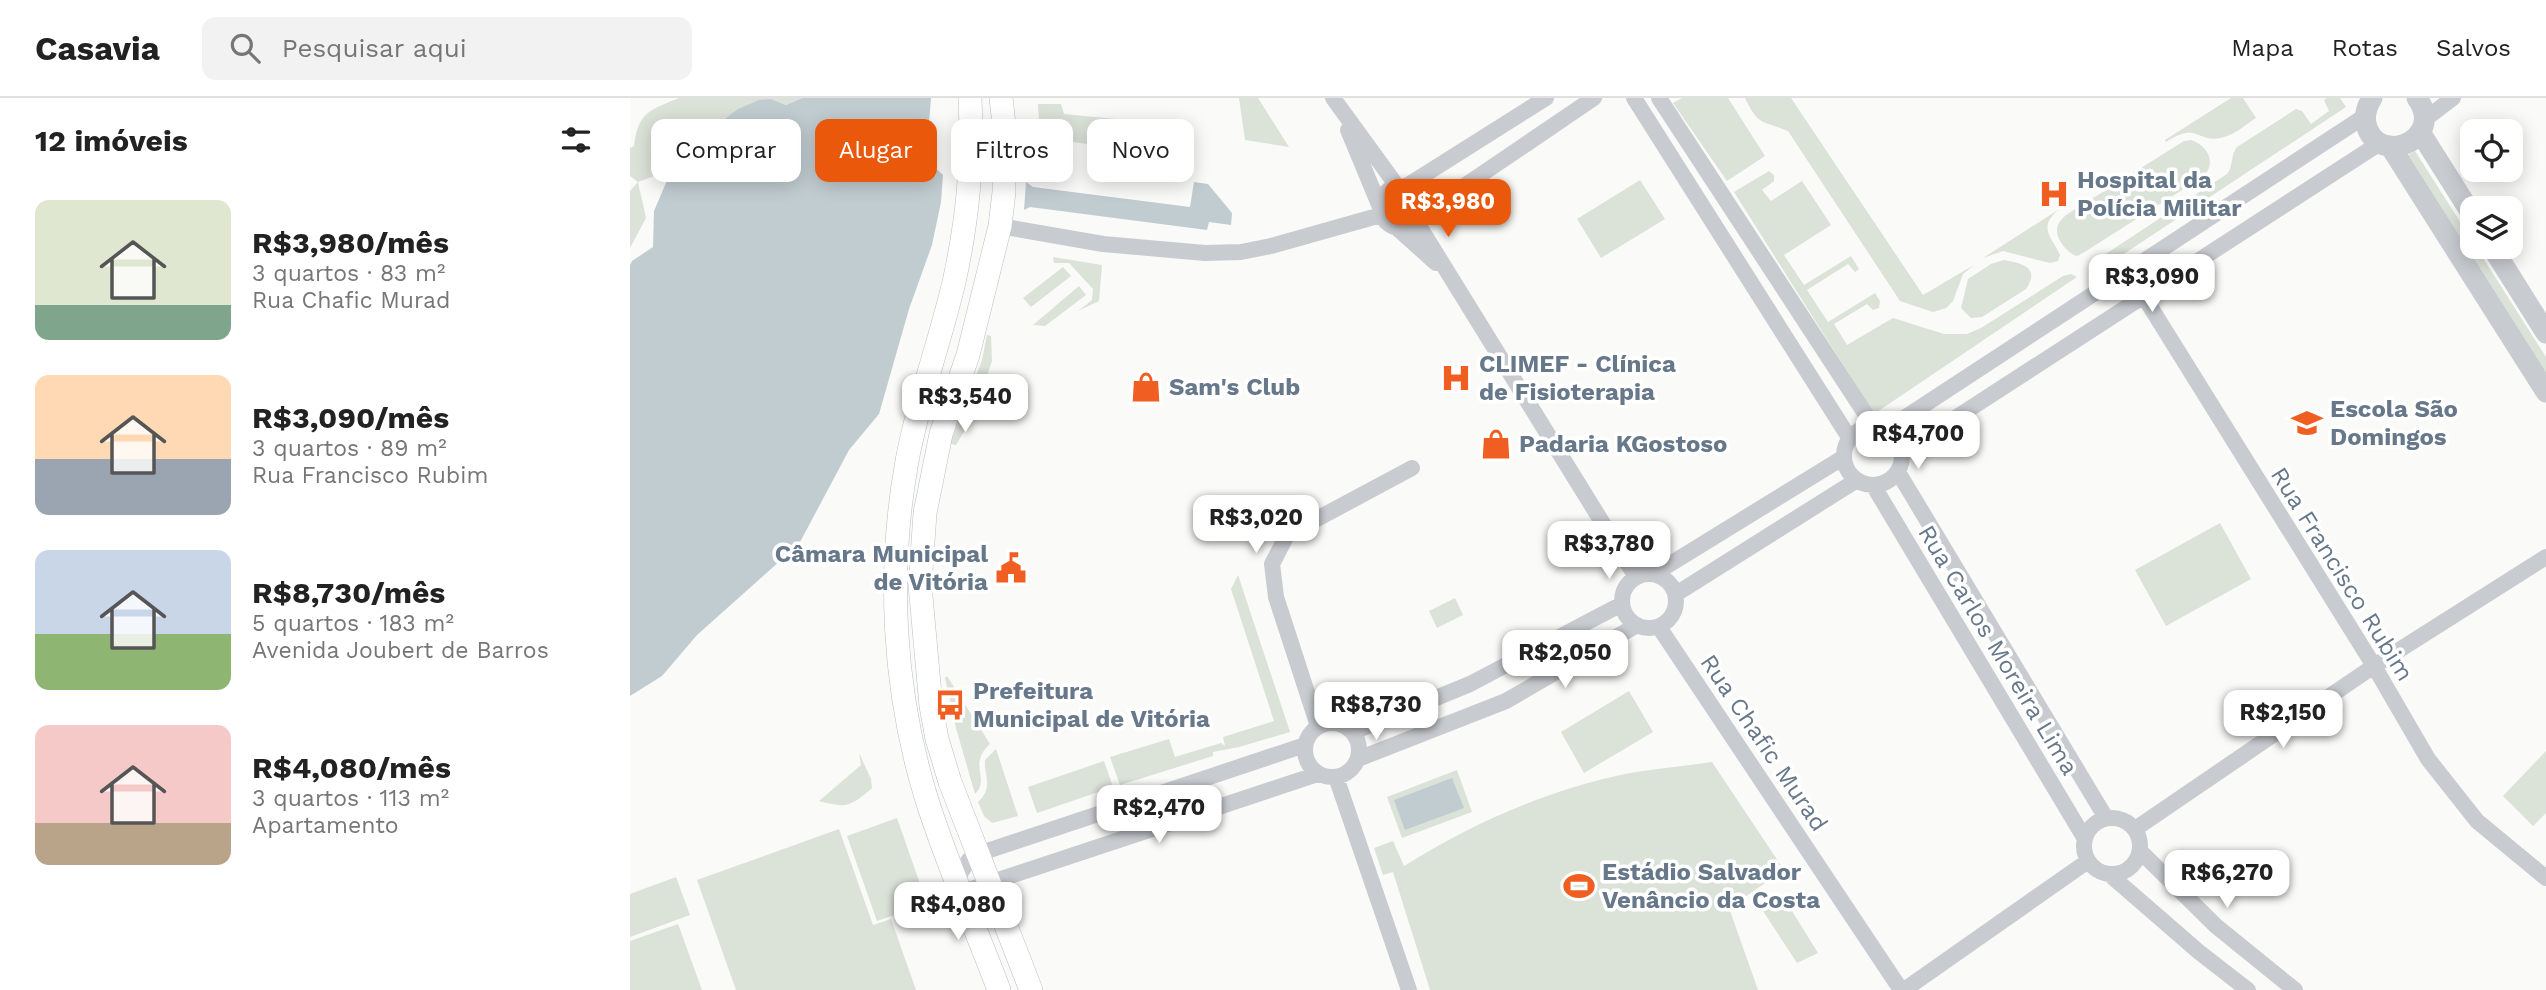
<!DOCTYPE html>
<html lang="pt">
<meta charset="utf-8">
<style>
:root{--surface:#fff;--page:#f2f2f2;--text:#222;--muted:#767676;--line:#e0e0e0;--accent:#ea580c}
body{margin:0;font-family:"Work Sans",sans-serif;background:var(--page);color:var(--text);height:100vh;display:flex;flex-direction:column;font-size:26px;white-space:nowrap}
*{box-sizing:border-box;margin:0}
p{font-size:23px;color:var(--muted)}
.icon{flex:none;width:38px;height:38px;fill:none;stroke:currentColor;stroke-width:2;stroke-linecap:round;stroke-linejoin:round}
.map{position:relative;flex:1;overflow:hidden}
.sheet{display:flex;flex-direction:column;background:var(--surface);width:630px}
.sheet>*{flex:none}
.banner{position:absolute;left:21px;top:21px;width:665px;height:63px;display:flex;gap:14px}
.buttons{position:absolute;left:1830px;top:21px;display:grid;gap:14px}
.buttons a{display:grid;place-items:center;width:63px;height:63px;border-radius:14px;background:var(--surface);box-shadow:0 4px 18px #0003;font-size:35px}
.price{position:absolute;translate:-50% -60px;padding:0 16px;border-radius:14px;background:#fff;color:#222;font-size:23px;line-height:46px;filter:drop-shadow(0 2px 4px #0008)}
.price::after{content:'';position:absolute;left:50%;top:42px;width:21px;height:16px;margin-left:-10px;background:inherit;clip-path:polygon(0 0,100% 0,50% 100%)}
.price.on{background:var(--accent);color:#fff}
ul{padding:0;list-style:none}
li{display:flex;align-items:center;gap:21px;height:175px;padding:0 35px}
li span{display:grid;place-items:center;flex:none;width:196px;height:140px;border-radius:14px;color:#555}
li>.icon{margin-inline-start:auto}
span .icon{width:84px;height:84px;fill:#fffc;stroke-width:1}
li b{font-size:30px}
h2{display:flex;justify-content:space-between;align-items:center;height:84px;padding:0 35px;font-size:30px}
.pill{padding:0 24px;border-radius:14px;background:var(--surface);box-shadow:0 4px 18px #0003;font-size:24px;line-height:63px}
.pill.on{background:var(--accent);color:#fff}
header{display:flex;align-items:center;gap:42px;box-sizing:border-box;height:98px;padding:0 35px;background:var(--surface);border-bottom:2px solid var(--line)}
header strong{font-size:33px}
nav{display:flex;gap:38px;margin-inline-start:auto;font-size:24px}
.search{width:490px;height:63px;background:var(--page);display:flex;align-items:center;gap:18px;box-sizing:border-box;padding:0 24px;border-radius:14px;color:var(--muted);font-size:26px}
main{display:flex;flex:1;min-height:0}
.map>svg:first-child{display:block}
.green{fill:#dbe2d8}
.water{fill:#c1ccd1}
.lines{fill:none;stroke-linecap:round;stroke-linejoin:round}
.secondary-casing{stroke:#babfc4;stroke-width:24}
.minor{stroke:#c8cbd0;stroke-width:16}
.tertiary{stroke:#c8cbd0;stroke-width:21}
.secondary{stroke:#fff;stroke-width:23}
.labels{text-anchor:middle;stroke-width:7;stroke-linejoin:round;paint-order:stroke}
.poi-label{font-size:24px;font-weight:bold;fill:#67788b;stroke:#fff;text-anchor:start}
.street-label{font-size:24px;fill:#67788b;stroke:#fff}
</style>
<header>
<strong>Casavia</strong>
<div class="search"><svg class="icon" aria-label="search" viewBox="0 0 24 24"><circle cx="10" cy="10" r="6"/><path d="M15 15l6 6"/></svg>Pesquisar aqui</div>
<nav><a>Mapa</a><a>Rotas</a><a>Salvos</a></nav>
</header>
<main>
<section class="sheet">
<h2>12 imóveis<svg class="icon" aria-label="filters" viewBox="0 0 24 24"><path d="M4 7h16M4 17h16"/><circle cx="9" cy="7" r="2"/><circle cx="15" cy="17" r="2"/></svg></h2>
<ul>
<li><span style="background:linear-gradient(#dfe7d0 75%,#7fa58c 0)"><svg class="icon" aria-label="home" viewBox="0 0 24 24"><path d="M3 11l9-7 9 7M6 9v11h12V9"/></svg></span><div><b>R$3,980/mês</b><p>3 quartos · 83 m²</p><p>Rua Chafic Murad</p></div></li>
<li><span style="background:linear-gradient(#ffd9b3 60%,#9aa5b1 0)"><svg class="icon" aria-label="home" viewBox="0 0 24 24"><path d="M3 11l9-7 9 7M6 9v11h12V9"/></svg></span><div><b>R$3,090/mês</b><p>3 quartos · 89 m²</p><p>Rua Francisco Rubim</p></div></li>
<li><span style="background:linear-gradient(#c9d6e8 60%,#8fb573 0)"><svg class="icon" aria-label="home" viewBox="0 0 24 24"><path d="M3 11l9-7 9 7M6 9v11h12V9"/></svg></span><div><b>R$8,730/mês</b><p>5 quartos · 183 m²</p><p>Avenida Joubert de Barros</p></div></li>
<li><span style="background:linear-gradient(#f6c9c9 70%,#b9a48a 0)"><svg class="icon" aria-label="home" viewBox="0 0 24 24"><path d="M3 11l9-7 9 7M6 9v11h12V9"/></svg></span><div><b>R$4,080/mês</b><p>3 quartos · 113 m²</p><p>Apartamento</p></div></li>
</ul>
</section>
<div class="map">
<svg width="1916" height="892" viewBox="0 0 1916 892">
<rect width="100%" height="100%" fill="#fafaf8"/>
<path class="green" d="M49 0H172L156 7 141 1 50 68 8 84 16 120 0 150V93L8 84 0 78V50L4 48C8 14 20 12 49 0Z
M609 0H628L659 49 615 42Z
M1052 0H1098L1135 58 1097 83 1043 5Z
M1115 0H1161L1293 197 1344 167 1333 176 1323 203 1316 210 1303 214 1270 203 1158 33C1132 22 1129 29 1115 0Z
M1601 0H1613L1626 20C1615 27 1603 38 1590 40 1567 45 1568 23 1536 44L1535 42Z
M1697 0H1710L1716 9 1465 175 1460 167 1462 165 1597 76C1604 68 1600 57 1607 49L1666 11 1672 13 1681 26 1699 13 1694 2Z
M408 6H431L434 16 486 21 490 51 410 39Z
M1561 42C1577 47 1587 64 1574 78L1453 155 1447 158C1438 156 1426 141 1427 132 1427 125 1432 121 1436 117L1554 43Z
M1785 53 1843 144V149H1846L1916 259V285L1773 60Z
M1139 73 1144 77V83L1132 92 1141 103 1172 83 1201 127 1154 157 1174 187 1221 158 1229 171 1225 174 1218 166 1177 192 1198 224 1245 195 1250 203 1249 210 1243 212 1237 206 1204 226 1217 247 1263 220 1314 236H1337L1351 230 1433 178 1441 176 1447 179 1244 316 1104 94Z
M1010 82 1035 121 971 160 947 121Z
M1428 112C1408 130 1421 138 1430 157L1428 163 1420 165 1373 153 1353 160Z
M423 159 472 167 469 203 448 213 462 202 463 191 439 165H424Z
M1374 162C1391 165 1411 169 1396 191L1352 219 1341 220 1331 210 1338 181 1361 166Z
M433 169 441 178 401 209 393 200Z
M449 188 456 197 415 228 403 227Z
M357 237 361 238 362 263 343 319 326 347 320 346 352 262Z
M1590 425 1621 481 1536 528 1505 472Z
M608 477 660 634 609 649 583 654V658L490 687 480 659 539 641 545 659 591 645 595 648 593 639 644 623 601 491Z
M825 500 833 517 807 530 799 513Z
M317 578 360 646C337 667 361 680 345 696L326 630 315 580Z
M999 593 1023 634 954 675 931 634Z
M366 651 388 718 362 725 354 718 348 704C364 688 354 680 355 662Z
M1916 653V715L1903 728 1873 698Z
M229 655 241 681 242 690C221 708 217 711 189 703L231 667Z
M474 663 483 689 407 715 398 689Z
M1082 664 1154 772 1099 810 1128 892H800L763 774 753 777 744 750 763 743 774 768C839 727 911 695 986 678 1017 671 1051 669 1082 664Z
M827 672 842 714 772 740 757 699Z
M267 720 297 806 247 823 217 738Z
M209 731 243 827 261 821 286 892H106L67 782Z
M46 779 60 817 0 839V796Z
M1154 800 1188 855 1167 865 1133 813Z
M48 826 72 892H0V843Z"/>
<path class="water" d="M172 0H301L296 62 313 77 311 104 302 147 279 211 249 316 219 352 169 446 67 537 32 578 0 598V167L2 163 23 149 24 113 41 73 50 68 87 27 108 11 129 2 141 1 156 7Z
M396 84 403 89 560 109 564 84 578 86 602 115 601 127 579 124 577 132 400 109 394 112Z
M822 680 834 710 775 732 764 702Z"/>
<g class="lines">
<g class="secondary-casing">
<path id="secondary" d="M340 0C343 65 338 120 324 184 310 244 288 302 277 363 257 474 263 591 296 699 316 764 345 828 369 892
M371 0 374 26V94L370 128 338 257 311 336 295 415 290 487 301 608 307 641 320 684 401 892"/>
</g>
<path class="minor" d="M703 0 767 88
M1004 0 1220 341
M1029 0 1244 329
M1794 22 1823 0
M718 32 750 109
M750 109a21 21 0 1 1 42 0a21 21 0 1 1-42 0Z
M775 89 916 0
M790 118 964 0
M786 123 1006 479
M370 128 473 146 575 155 611 154 641 148 751 117
M767 130 806 165
M1498 173 1744 568 1798 661 1847 723 1916 780
M1214 358a29 29 0 1 1 58 0a29 29 0 1 1-58 0Z
M1256 332 1735 18
M1273 354 1750 45
M1268 374 1476 720
M1243 387 1455 741
M992 503a27 27 0 1 1 54 0a27 27 0 1 1-54 0Z
M1024 476 1214 359
M1046 496 1227 382
M1029 529 1271 892
M675 652a27 27 0 1 1 54 0a27 27 0 1 1-54 0Z
M688 628 646 499 642 466 657 437 782 370
M723 634 840 586 992 506
M728 661 876 603 1007 527
M706 679 779 892
M1454 748a28 28 0 1 1 56 0a28 28 0 1 1-56 0Z
M1505 731 1744 568 1916 459
M1510 753 1586 828 1665 892
M1479 776 1569 854 1618 892
M327 780 339 762 348 756 675 647
M332 794 688 676
M1274 892 1458 763"/>
<path class="tertiary" d="M1742 0C1737 8 1734 16 1736 26 1747 71 1817 41 1787 0
M1790 34 1843 118
M1760 48 1916 294
M1862 149 1916 235"/>
<use href="#secondary" class="secondary"/>
</g>
<defs>
<g id="hospital-bare" transform="scale(2.415)"><path d="M-5-5h3v3.5h4V-5h3V5h-3V1.5h-4V5h-3Z" fill="#f15e21" stroke="#fff" stroke-width="2.5" paint-order="stroke"/></g>
<g id="shop-bare" transform="scale(2.415)"><path d="M-5-2.5h2.3a2.7 3.5 0 0 1 5.4 0H5L5.5 6h-11ZM-1.5-2.5h3a1.5 2.3 0 0 0-3 0Z" fill="#f15e21" stroke="#fff" stroke-width="2.5" paint-order="stroke"/></g>
<g id="school-bare" transform="scale(2.415)"><path d="M0-5L7-2L0 1L-7-2ZM-4 1L0 2.5L4 1V4Q0 6-4 4Z" fill="#f15e21" stroke="#fff" stroke-width="2.5" paint-order="stroke"/></g>
<g id="civic-bare" transform="scale(2.415)"><path d="M-.6-6.5H3V-4.5H.6V-3L4-1V1h2V6H-6V1h2V-1L-.6-3ZM-1.2 2.5V6h2.4V2.5Z" fill="#f15e21" stroke="#fff" stroke-width="2.5" paint-order="stroke"/></g>
<g id="bus-bare" transform="scale(2.415)"><path d="M-5-6H5V4H4V6H2V4H-2V6H-4V4H-5ZM-3.5-4V0h7V-4ZM-3.5 1.2v1.5H-2V1.2ZM2 1.2v1.5H3.5V1.2Z" fill="#f15e21" stroke="#fff" stroke-width="2.5" paint-order="stroke"/></g>
<g id="stadium-bare" transform="scale(2.415)"><path d="M0-5a6.5 5 0 1 0 0 10a6.5 5 0 1 0 0-10ZM-3.5-1.8h7v3.6h-7Z" fill="#f15e21" stroke="#fff" stroke-width="2.5" paint-order="stroke"/></g>
</defs>
<g fill-rule="evenodd">
<use href="#hospital-bare" x="1424" y="96"/>
<use href="#hospital-bare" x="826" y="280"/>
<use href="#shop-bare" x="516" y="289"/>
<use href="#school-bare" x="1677" y="325"/>
<use href="#shop-bare" x="866" y="346"/>
<use href="#civic-bare" x="381" y="470"/>
<use href="#bus-bare" x="320" y="607"/>
<use href="#stadium-bare" x="949" y="788"/>
</g>
<g class="labels">
<g class="poi-label">
<text x="1447" y="90">Hospital da<tspan x="1447" dy="28">Polícia Militar</tspan></text>
<text x="849" y="274">CLIMEF - Clínica<tspan x="849" dy="28">de Fisioterapia</tspan></text>
<text x="539" y="297">Sam's Club</text>
<text x="1700" y="319">Escola São<tspan x="1700" dy="28">Domingos</tspan></text>
<text x="889" y="354">Padaria KGostoso</text>
<text x="358" y="464" text-anchor="end">Câmara Municipal<tspan x="358" dy="28">de Vitória</tspan></text>
<text x="343" y="601">Prefeitura<tspan x="343" dy="28">Municipal de Vitória</tspan></text>
<text x="972" y="782">Estádio Salvador<tspan x="972" dy="28">Venâncio da Costa</tspan></text>
</g>
<g class="street-label">
<text transform="translate(1712 476) rotate(58)" y="8">Rua Francisco Rubim</text>
<text transform="translate(1368 552) rotate(59)" y="8">Rua Carlos Moreira Lima</text>
<text transform="translate(1134 645) rotate(56)" y="8">Rua Chafic Murad</text>
</g>
</g>
</svg>
<div class="buttons">
<a><svg class="icon" aria-label="locate" viewBox="0 0 24 24"><circle cx="12" cy="12" r="6"/><path d="M12 2v4M12 18v4M2 12h4M18 12h4"/></svg></a>
<a><svg class="icon" aria-label="layers" viewBox="0 0 24 24"><path d="M12 4l9 5-9 5-9-5zM3 14l9 5 9-5"/></svg></a>
</div>
<b class="price on" style="left:818px;top:141px">R$3,980</b>
<b class="price" style="left:1522px;top:216px">R$3,090</b>
<b class="price" style="left:335px;top:336px">R$3,540</b>
<b class="price" style="left:1288px;top:373px">R$4,700</b>
<b class="price" style="left:626px;top:457px">R$3,020</b>
<b class="price" style="left:979px;top:483px">R$3,780</b>
<b class="price" style="left:935px;top:592px">R$2,050</b>
<b class="price" style="left:746px;top:644px">R$8,730</b>
<b class="price" style="left:1653px;top:652px">R$2,150</b>
<b class="price" style="left:529px;top:747px">R$2,470</b>
<b class="price" style="left:1597px;top:812px">R$6,270</b>
<b class="price" style="left:328px;top:844px">R$4,080</b>
<div class="banner">
<a class="pill">Comprar</a>
<a class="pill on">Alugar</a>
<a class="pill">Filtros</a>
<a class="pill">Novo</a>
</div>
</div>
</main>
